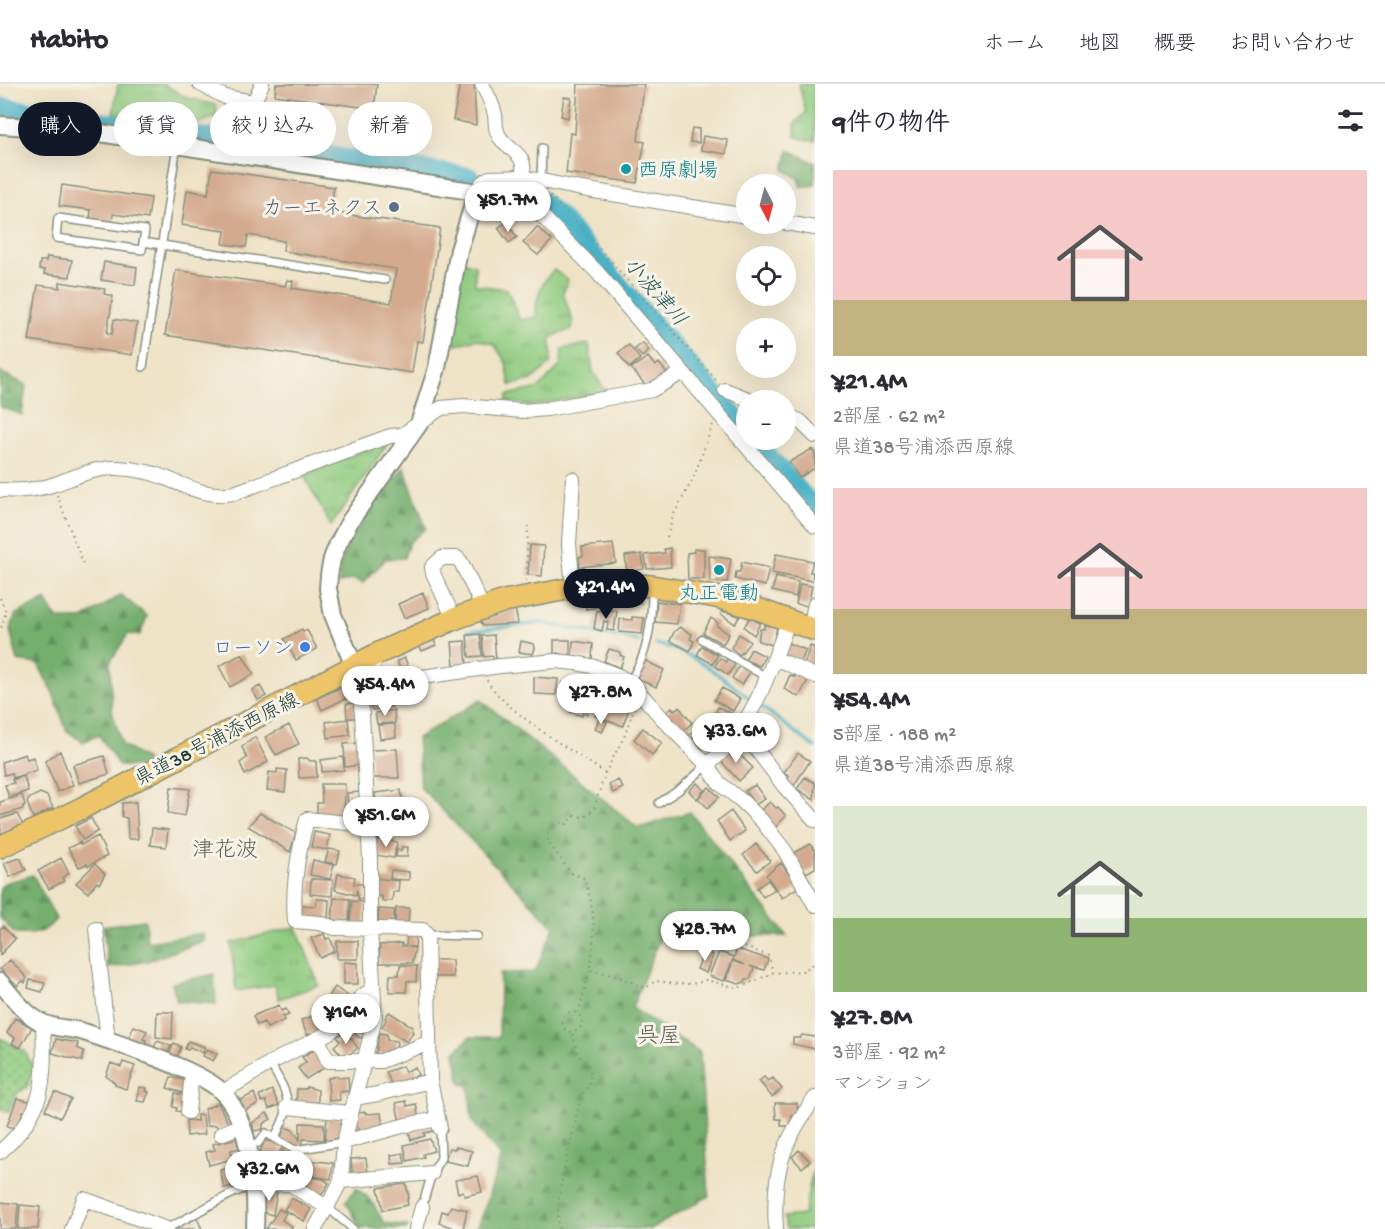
<!DOCTYPE html>
<html lang="ja">
<meta charset="utf-8">
<style>
:root{--surface:#fff;--page:#f2f2f3;--text:#2b2b33;--muted:#7c7c81;--line:#e1e1e2;--accent:#111827}
body{margin:0;font-family:"Gochi Hand","Klee One",sans-serif;background:var(--page);color:var(--text);height:100vh;display:flex;flex-direction:column;font-size:22px;white-space:nowrap}
*{box-sizing:border-box;margin:0}
p{font-size:20px;color:var(--muted)}
.icon{flex:none;width:33px;height:33px;fill:none;stroke:currentColor;stroke-width:2;stroke-linecap:round;stroke-linejoin:round}
.map{position:relative;flex:1;overflow:hidden}
.details{display:flex;flex-direction:column;background:var(--surface);width:570px}
.details>*{flex:none}
.hud{position:absolute;left:18px;top:18px;width:570px;height:54px;display:flex;gap:12px}
.needle{width:39px;rotate:174deg}
.buttons{position:absolute;left:736px;top:90px;display:grid;gap:12px}
.buttons a{display:grid;place-items:center;width:60px;height:60px;border-radius:50%;background:var(--surface);box-shadow:0 6px 24px #0002;font-size:30px}
.price{position:absolute;translate:-50% -51px;padding:0 14px;border-radius:21px;background:#fff;color:#222;font-size:20px;line-height:39px;filter:drop-shadow(0 2px 3px #0008)}
.price::after{content:'';position:absolute;left:50%;top:36px;width:18px;height:14px;margin-left:-9px;background:inherit;clip-path:polygon(0 0,100% 0,50% 100%)}
.price.active{background:var(--accent);color:#fff}
ul{padding:0;list-style:none}
li{display:grid;align-content:center;gap:12px;height:318px;padding:0 18px}
li span{display:grid;place-items:center;height:186px;border-radius:0px;color:#555}
li>.icon{margin-inline-start:auto}
span .icon{width:108px;height:108px;fill:#fffc;stroke-width:1}
li b{font-size:26px}
h2{display:flex;justify-content:space-between;align-items:center;height:72px;padding:0 18px;font-size:26px}
.pill{padding:0 21px;border-radius:27px;background:var(--surface);box-shadow:0 6px 24px #0002;font-size:21px;line-height:54px}
.pill.active{background:var(--accent);color:#fff}
header{display:flex;align-items:center;gap:36px;box-sizing:border-box;height:84px;padding:0 30px;background:var(--surface);border-bottom:2px solid var(--line)}
header strong{font-size:28px}
nav{display:flex;gap:33px;margin-inline-start:auto;font-size:21px}
main{display:flex;flex:1;min-height:0}
.map>svg:first-child{display:block}
.grass{fill:url(#grass-tufts);stroke:#58845a;stroke-width:1.5}
.forest{fill:url(#forest-firs);stroke:#4a7651;stroke-width:1.5}
.park{fill:url(#park-dots);stroke:#58845a;stroke-width:1.5}
.lines{fill:none;stroke-linecap:round;stroke-linejoin:round}
.stream{stroke:#4ab2c8;stroke-width:3}
.river{stroke:#4ab2c8;stroke-width:20}
.building{fill:#d4aa8f}
.service-casing{stroke:#87907e;stroke-width:10}
.minor-casing{stroke:#87907e;stroke-width:16}
.tertiary-casing{stroke:#87907e;stroke-width:20}
.primary-casing{stroke:#87907e;stroke-width:24}
.path{stroke:#87907e;stroke-width:2;stroke-dasharray:1.5 4.5;stroke-linecap:butt}
.service{stroke:#fff;stroke-width:7}
.minor{stroke:#fff;stroke-width:14}
.tertiary{stroke:#fff;stroke-width:16}
.primary{stroke:#eec469;stroke-width:21}
.culture-dot{fill:#0f9aa8;stroke:#f7f3e8;stroke-width:2}
.service-dot{fill:#5c6f8a;stroke:#f7f3e8;stroke-width:2}
.shop-dot{fill:#3f7fe0;stroke:#f7f3e8;stroke-width:2}
.labels{text-anchor:middle;stroke-width:6;stroke-linejoin:round;paint-order:stroke}
.culture-label{font-size:20px;fill:#0d838f;stroke:#f7f3e8;text-anchor:start}
.service-label{font-size:20px;fill:#4e5e75;stroke:#f7f3e8;text-anchor:end}
.shop-label{font-size:20px;fill:#366cbe;stroke:#f7f3e8;text-anchor:end}
.street-label{font-size:20px;fill:#1f3d34;stroke:#f7f3e8}
.water-label{font-size:21px;font-style:italic;fill:#2a5a59;stroke:#f7f3e8}
.quarter-label{font-size:22px;fill:#5e6354;stroke:#f7f3e8}
</style>
<header>
<strong>Habito</strong>
<nav><a>ホーム</a><a>地図</a><a>概要</a><a>お問い合わせ</a></nav>
</header>
<main>
<div class="map">
<svg width="815" height="1145" viewBox="0 0 815 1145">
<defs>
<pattern id="grass-tufts" width="24" height="20" patternUnits="userSpaceOnUse" patternTransform="scale(1.5)"><rect width="24" height="20" fill="#90cb80"/><path d="M3 7l-1-3M5 7V3M7 7l1-3M15 17l-1-3M17 17v-4M19 17l1-3" fill="none" stroke="#75a66a"/></pattern>
<pattern id="forest-firs" width="22" height="20" patternUnits="userSpaceOnUse" patternTransform="scale(1.5)"><rect width="22" height="20" fill="#74af6e"/><path d="M5 1l3.5 6h-7zM16 11l3.5 6h-7z" fill="#5f905b"/></pattern>
<pattern id="park-dots" width="8" height="8" patternUnits="userSpaceOnUse" patternTransform="scale(1.5)"><rect width="8" height="8" fill="#90cb80"/><path d="M2 2h.1M6 6h.1" fill="none" stroke="#75a66a" stroke-width="1.8" stroke-linecap="round"/></pattern>
</defs>
<rect width="100%" height="100%" fill="#f7f3e8"/>
<filter id="ink" filterUnits="userSpaceOnUse"><feTurbulence type="fractalNoise" baseFrequency=".0167" numOctaves="2"/><feDisplacementMap in="SourceGraphic" scale="12" xChannelSelector="R" yChannelSelector="G"/><feConvolveMatrix kernelMatrix="1 2 1 2 8 2 1 2 1" color-interpolation-filters="sRGB"/></filter>
<filter id="wash" filterUnits="userSpaceOnUse"><feTurbulence type="fractalNoise" baseFrequency=".008" numOctaves="4" result="noise"/><feDisplacementMap in="SourceGraphic" scale="24" xChannelSelector="R" yChannelSelector="G"/><feGaussianBlur stdDeviation="1.35" result="paint"/><feColorMatrix in="noise" values="0 0 0 0 0 0 0 0 0 0 0 0 0 0 0 0 0 1.4 0 .05"/><feComposite in="paint" operator="in"/></filter>
<g filter="url(#wash)">
<rect width="100%" height="100%" fill="#efe3c7"/>
<path class="grass" d="M118 0H163L185 13 216 21 217 32 192 42 113 29Z
M799 0H815V57L795 53V39L806 29Z
M463 177 475 181V201L507 205 520 236 536 233C535 216 541 197 554 186L568 196 563 209 573 238 572 245 551 253V279L532 296 510 301 506 278 494 260 476 255 456 261 451 257Z
M589 260 593 288 606 308 530 322 506 317 508 311 539 304 561 281 562 265Z
M389 357 331 442 303 390Z
M296 843 319 901 279 915 275 901 236 907 231 859Z
M815 1088V1145H786L784 1133 804 1131 812 1089Z"/>
<path class="forest" d="M789 66 815 79V101L800 103 798 94 784 86Z
M0 288 26 301 22 331 0 323Z
M404 383 426 444 409 459 404 474 386 475 363 499 354 495 339 499C335 463 382 410 404 383Z
M121 511 147 532 140 551 128 550 110 578 112 626 122 661 146 676 143 683 119 682 99 651 83 658 67 647 52 607 38 580 18 577 10 546 16 530 46 516 57 535H83Z
M481 616 638 744 690 728 787 852 661 851 632 924 700 968 709 1112 651 1145H476L487 1117 501 1073 472 1037 469 1002 461 1000 455 968 470 953H499L500 889 535 888 554 843 421 704 417 654Z
M33 791 56 835C43 851 35 851 15 850L0 834V804L5 799Z
M145 836 147 858 203 849 204 857 147 877 108 884 103 842Z
M214 890 216 920 177 917 172 899Z
M356 1104 371 1116 384 1139 408 1142 407 1145 360 1144 346 1117Z"/>
<path class="park" d="M0 954 25 967 33 984 27 1003 17 1009 9 1028 0 1025Z"/>
<g class="lines">
<path class="stream" d="M468 547 542 539 638 557
M656 560C693 567 724 595 753 617
M759 621 815 663"/>
<path class="river" d="M0 23 469 93
M522 106 541 117 558 132 747 347
M754 356 815 425"/>
</g>
<g id="blocks">
<path class="building" d="M276 0H377L374 25 275 11Z
M460 0H474L476 41 453 36Z
M578 0H644L638 57 645 58 637 99 566 89 570 49 575 50Z
M564 13 571 14 568 34 561 32Z
M692 44 699 45V59L690 58Z
M703 52 728 56 726 70 701 66Z
M212 85 334 103 330 128 440 144 423 258 417 257 412 289 165 251 176 186 285 202 287 196 293 197 292 204 391 219 396 185 283 167 284 157 248 151 246 163 223 160 225 147 182 141 187 106 208 110Z
M62 101 151 114 148 135 113 130 112 139 90 136 91 126 59 122Z
M506 138 517 153 509 159 498 144Z
M537 143 552 156 538 171 523 159Z
M47 173 72 176 70 193 44 190 45 186 39 185 40 177H46Z
M104 178 137 183 135 201 101 196Z
M60 198 105 205 104 210 113 212 107 249 112 250 114 235 137 239 132 271 29 256 38 201 60 204Z
M643 259 649 267 642 273 635 265Z
M629 261 640 275 629 284 618 269Z
M648 273 655 282 659 279 668 291 647 303 631 284Z
M812 365 815 370V384L799 394 789 378Z
M613 460 616 479 580 483 579 473 583 472 582 463Z
M530 461 544 462 542 492 528 491Z
M670 464 671 483 647 485 645 471 665 469 664 465Z
M694 465H704V495H688L687 469 694 468Z
M642 470 644 485 627 488 625 472Z
M776 470 813 477 810 488H813L812 497 772 489Z
M709 472 731 475 727 498H710Z
M742 478 769 484 765 502 735 495 736 488H740Z
M776 493 798 498 796 513 772 507Z
M800 500 812 502 808 522 796 520Z
M423 509 429 524 404 534 398 520Z
M585 512 609 513 608 521 586 525Z
M620 512 640 513V519L620 518Z
M657 517 680 520 677 540 655 538Z
M515 524 518 540 483 542 480 537Z
M607 526 617 527 614 547 607 546 608 538 604 537 602 547 594 545 597 527Z
M722 527 740 532 735 540 721 530Z
M632 533 644 534 642 550 619 548 620 535 632 536Z
M750 533 760 539 754 551 744 543Z
M711 534 718 539 717 542 729 550 723 560 703 549Z
M764 541 777 543 773 561 758 557 760 545H764Z
M680 543 692 550 690 555 694 557 690 567 670 557 674 548Z
M302 545 303 548 307 546 317 565 296 576 284 555Z
M480 550 482 572 469 573 467 551Z
M739 550 750 558 740 571 731 564Z
M494 551 496 576H493V572L484 573 482 552Z
M434 556 436 561 422 567 419 562Z
M554 556H570V572L557 569V572H554Z
M465 557 467 581 454 582 452 558Z
M521 557 534 560 535 564 533 570 519 568Z
M573 557 593 560 592 575 572 573Z
M785 558 806 566 800 580 779 572Z
M702 562 718 571 713 580 697 571Z
M810 562 815 564V586L804 581Z
M609 565 620 568V571L624 573 620 584 604 577Z
M751 565 765 572 760 582 745 576Z
M242 570 254 590 230 603 219 582Z
M405 574 410 589 403 592 397 577Z
M720 574 726 578 727 575 735 581 728 591 715 582Z
M644 576 664 586 656 603 635 593Z
M740 581 750 588 742 601 732 594Z
M798 588 809 594 799 613 784 605 790 591 795 593Z
M534 593 558 595 556 611 534 610Z
M581 595 600 600 592 623 589 622 587 630 583 629 582 632 570 628 574 615 560 611 563 599 577 603Z
M347 601 351 612 322 626 317 614Z
M260 602 266 612 258 616 252 606Z
M722 604 740 615 733 627 714 616Z
M389 609 392 623 372 626 369 616 375 615 374 612Z
M615 611 622 613 621 617 630 621 623 642 595 632 597 623 607 626Z
M355 619 356 634H347L346 620Z
M672 623 674 626 679 623 692 639 682 648 665 630Z
M718 623 733 630 736 640 732 645 713 634Z
M394 626 395 639 377 640 375 629Z
M599 634 607 638 602 648 595 645Z
M348 635 350 651 328 654 326 638Z
M395 640 396 653 380 655 378 641Z
M289 641 299 660 276 671 265 653Z
M697 643 710 654 699 665 687 654Z
M643 644 662 659 652 671 634 655Z
M255 653 268 678 245 691 240 679 247 674 242 663Z
M359 659 361 681 345 683 344 660Z
M733 664 753 684 739 697 720 676Z
M397 665 399 694H372L370 666Z
M60 667 73 701 58 708 45 677Z
M798 669 810 677 793 703 785 699 789 692 784 688Z
M25 670 27 675 33 673 37 686 13 694 12 689 4 691 2 678Z
M104 672 109 690 79 699 73 681Z
M343 673 344 686 322 688 321 676Z
M307 674 310 677H316L317 693 299 694 298 675Z
M277 685 287 686 285 708 267 706 269 688 277 689Z
M24 692 28 707 9 713 5 701 14 699 12 696Z
M805 693 815 699 814 716 797 705Z
M618 696 623 704 613 709 609 701Z
M697 699 704 706 697 715 689 707Z
M321 700H345L344 735 317 732V719H322Z
M755 701 765 715 755 721 745 707Z
M171 703 190 705 185 732 168 729Z
M709 703 719 713 708 724 698 714Z
M401 706 403 722 377 725 375 709Z
M360 708 361 720 348 722 347 709Z
M40 709 47 712 53 724 33 734 27 718 30 714Z
M22 711 25 721 23 722V725L0 732V718Z
M136 718 138 755H128L127 734 122 733V719Z
M770 718 776 724 778 723 786 732 774 745 758 729Z
M364 723 365 737H347V725Z
M731 727 745 747 730 757 717 737Z
M260 729 296 749 290 768 248 742Z
M17 730 23 741 1 750 0 735Z
M384 730H408L407 746 384 745Z
M91 734 98 747 83 756 75 742Z
M152 744 168 746 166 763 150 761Z
M314 748 330 751 327 766 311 763Z
M98 752 107 772 88 782 87 780 79 783 68 764 80 758 81 761Z
M378 755 397 758 394 774 375 771Z
M756 760 770 777 757 787 743 771Z
M810 760 815 767V784L806 789 794 769Z
M402 763H408L407 773H396L397 765 401 766Z
M329 765 340 767 337 780 325 778Z
M20 774 26 786 10 793 4 779Z
M61 774 69 789 62 794 64 797 49 805 38 787Z
M313 776 334 781 330 795 310 791Z
M781 779 798 803 782 814 766 791Z
M95 780 105 790 99 800 97 798 88 809 76 799Z
M391 786 409 788V796L390 795Z
M338 790 355 793 354 800H365V815H358L357 806 356 811 335 806Z
M375 794 399 797 398 808H393L392 817H382V812H376Z
M311 795 333 796 332 812 310 810Z
M768 796 775 805 763 813 757 804Z
M334 814 350 815 349 837 332 836Z
M317 815 329 816 328 835 301 832 302 821 316 822Z
M352 817 365 818V839H350Z
M396 824H409L408 842 395 841Z
M379 825 394 826V841H378Z
M3 842 15 855 0 871V845Z
M407 849 416 850 415 863H408L415 864 412 879H379L380 861 402 859V862H406Z
M324 850 326 855 330 854 335 867 320 874 311 854Z
M337 857H358V875H337Z
M737 865 768 875 764 886 750 882 754 884 750 895H746L745 898 739 900 726 896 733 877 745 881 733 876Z
M704 867 713 871 706 889 697 885Z
M719 868 734 873 724 897 709 892Z
M10 876 27 894 25 899 23 897 17 902 0 885Z
M431 876H452L453 893H431Z
M344 878 358 879V900H344Z
M400 881 417 882 416 898 407 897 406 908H389L390 891H399Z
M30 896 45 899 42 908 28 904Z
M335 903 348 912 336 929 323 921Z
M279 921 281 927 286 925 289 931 283 933 285 936 267 944 264 938 257 941 253 932Z
M357 927 370 929 366 955 358 953 354 948Z
M157 928H173L172 955 156 953Z
M389 928 413 943 412 947 413 948 407 958 382 943 386 936 385 934Z
M316 931 322 945 307 951 301 936Z
M15 934 32 943 20 964 12 960 15 954 7 949Z
M134 942 147 947 143 955 146 956 143 962 128 955Z
M346 947 358 964 344 974 334 962 340 957 337 953Z
M379 949 387 950V956L397 957 396 967 384 971 376 970Z
M802 951 815 953V965L793 960V954H800Z
M56 955 78 959 77 964 84 967 82 977 52 969Z
M157 957 171 962 166 971 153 966Z
M188 957 205 963 203 969 190 963 188 966 185 965Z
M174 959 181 963 176 975 168 972Z
M316 964 327 982 306 995 298 984 306 978 302 973Z
M207 965 217 970 213 977 203 972Z
M123 978 135 982 126 1005 115 1001V999L106 992 111 979 121 983Z
M403 982 405 988 415 983 418 991 392 1002 386 988Z
M338 992 339 994 348 993 349 1007 339 1008 340 1016 329 1017 328 994Z
M171 993 187 997 183 1009 167 1004Z
M764 993 768 997 773 994 782 1005 772 1013 759 997Z
M140 1003 147 1004 146 1007 149 1008 145 1018 137 1017Z
M307 1003 318 1006V1022L296 1021 297 1005H306Z
M272 1006 279 1021 269 1025 266 1017 262 1018 259 1012Z
M55 1008 71 1015 60 1034 45 1026Z
M175 1009 185 1011 183 1028 176 1027 177 1024 173 1023Z
M254 1009 258 1020 244 1027 239 1017Z
M17 1014 29 1017V1023L26 1028 23 1027 17 1045 7 1042Z
M406 1017 407 1022 416 1020 419 1035 400 1039 396 1019Z
M218 1019 229 1041 219 1046 216 1041 207 1042 205 1025Z
M775 1019H797L798 1031H792V1042H781V1035H776Z
M366 1028V1030L381 1029 383 1044 358 1048 356 1029Z
M267 1029 271 1035 263 1040V1045L254 1047 252 1039Z
M197 1031H203L205 1050 187 1052 186 1036 197 1037Z
M327 1033 342 1034 340 1057 325 1060Z
M300 1039 324 1040V1056L303 1055 302 1064 296 1065 280 1055 285 1043 293 1046 300 1056Z
M432 1041 434 1047 424 1049 425 1052 411 1056 409 1048 415 1047V1044Z
M238 1054 240 1064 231 1066 233 1075 209 1081 206 1068 215 1066 213 1060Z
M430 1055 434 1067 423 1070 424 1073 407 1077 404 1061Z
M265 1056 283 1062 275 1078 258 1072Z
M285 1063 297 1070 289 1088 276 1082Z
M456 1063 472 1067 468 1082 445 1077 449 1064 455 1065Z
M799 1066 810 1077 802 1084 792 1073Z
M403 1069 405 1079 392 1080 391 1071Z
M366 1074 368 1090 352 1091 351 1075Z
M308 1076 333 1079 331 1095 306 1091Z
M243 1081 246 1099 224 1104 220 1086Z
M302 1092 323 1095 329 1099 319 1115 295 1101Z
M478 1092 482 1108 465 1112 463 1107 458 1109 455 1096Z
M406 1100 409 1114 407 1115 408 1121 383 1126 378 1104Z
M265 1106 277 1108 273 1131 261 1128Z
M292 1114 311 1125 304 1137 284 1126Z
M0 1118 18 1120 16 1145H0Z
M20 1121 40 1123 38 1145H18Z
M451 1122 467 1126 463 1145 452 1144V1143L439 1139 442 1127 448 1129Z
M279 1125 286 1129 282 1136 292 1143 290 1145H266Z
M197 1134 202 1145H174Z"/>
</g>
</g>
<g filter="url(#ink)">
<use href="#blocks" fill-opacity="0" stroke="#87907e" stroke-width="1.5"/>
<g class="lines">
<g class="service-casing">
<path id="service" d="M541 97 542 64
M58 134 145 146 142 166 56 154Z
M143 158 385 196
M143 283 177 61
M702 555 766 593
M628 599C649 572 652 537 652 505
M659 719 679 706 707 681
M427 851 477 852
M270 979C276 991 289 1008 287 1023 286 1033 279 1044 275 1054
M258 1059 266 1049 295 1066 344 1058
M422 1123 432 1089 441 1074 440 1044
M328 1124 353 1145
M167 1144C197 1131 222 1111 253 1102"/>
</g>
<g class="minor-casing">
<path id="minor" d="M200 0 225 13 253 18
M482 0C487 10 493 20 495 31 496 38 495 44 498 50 506 68 529 67 522 93
M242 71 250 27 262 0
M747 132 582 105 522 93 489 94 482 99 477 108 513 115 541 131 598 189 815 442
M786 139 815 144
M725 306 751 316
M786 331 800 337 815 352
M0 406C17 407 39 406 55 400 75 393 96 383 118 384 134 385 149 387 163 393 188 403 208 414 234 409L390 352 402 351 441 324 463 322 523 327 547 325 652 306 683 288
M573 504 569 460 573 395
M454 535 433 489 432 483 442 474H457L461 478 483 524
M810 544 815 520
M775 574 815 592
M359 602 500 582 555 577 576 579 596 583 619 592 632 600 639 608 662 634 707 681 719 699 742 717 762 737 785 767 815 821
M741 645 784 702 815 736
M707 681C751 647 771 586 789 535
M368 741 307 735C298 770 292 801 295 837L319 839 335 844 423 846 427 851 430 997 440 1044
M96 845 107 948 105 955
M318 955 328 977H381L428 959
M223 1008 270 979 330 948C348 935 351 916 372 906
M354 1014 378 1010 430 997
M287 1023 350 1029
M188 1028 192 989
M221 1050 242 1041
M344 1058 406 1041 438 1035
M0 1068C46 1028 45 997 43 940
M341 1097 432 1089
M290 1100 298 1072
M255 1101 290 1100 328 1124
M72 1145 84 1115 167 1145
M315 1145 341 1097 344 1058 375 934 370 845V775L362 631 359 602 374 579 363 581
M416 1145 422 1123
M776 1145C772 1090 782 1058 815 1014"/>
</g>
<g class="tertiary-casing">
<path id="tertiary" d="M0 41 87 47 477 108 459 166 437 284 419 340 350 437 338 460 332 475 329 491 328 505 333 531 354 582
M0 898C12 912 26 932 43 939 56 945 73 944 87 949 117 959 206 988 224 1010 251 1040 257 1106 255 1145"/>
</g>
<g class="primary-casing">
<path id="primary" d="M0 763 82 724 381 568 454 535 504 517 584 502 626 500 652 502 716 513 755 524 815 546"/>
</g>
<path class="path" d="M550 112 571 133 717 297
M57 411 83 479
M667 453 674 430 693 395 713 340
M526 497 528 442
M0 514 6 528 0 548
M487 596C502 626 576 669 605 689
M700 846 769 872 773 889 803 887 815 879
M591 886 616 892 646 904 655 897C672 899 690 903 706 896L738 904 773 889
M562 938a10 10 0 1 1 20 0a10 10 0 1 1-20 0Z
M578 929C592 881 602 843 584 794L571 789 548 758V750L558 738 567 740 574 732 585 733 594 725 605 689 624 653 635 622
M559 1145C555 1115 565 1082 572 1053 575 1042 576 1029 580 1017 586 999 592 1006 590 983L578 971 572 948"/>
<use href="#service" class="service"/>
<use href="#minor" class="minor"/>
<use href="#tertiary" class="tertiary"/>
<use href="#primary" class="primary"/>
</g>
</g>
<g class="culture-dot">
<circle cx="626" cy="85" r="6"/>
<circle cx="719" cy="486" r="6"/>
</g>
<circle class="service-dot" cx="394" cy="123" r="6"/>
<circle class="shop-dot" cx="305" cy="563" r="6"/>
<g class="labels">
<g class="culture-label">
<text x="638" y="92">西原劇場</text>
<text x="719" y="515" text-anchor="middle">丸正電動</text>
</g>
<g class="service-label">
<text x="382" y="130">カーエネクス</text>
</g>
<g class="shop-label">
<text x="293" y="570">ローソン</text>
</g>
<g class="street-label">
<text transform="translate(216 654) rotate(-27)" y="7">県道38号浦添西原線</text>
</g>
<g class="water-label">
<text transform="translate(656 207) rotate(49)" y="7">小波津川</text>
</g>
<g class="quarter-label">
<text x="225" y="772">津花波</text>
<text x="659" y="958">呉屋</text>
</g>
</g>
</svg>
<div class="buttons">
<a><svg class="needle" viewBox="-14 -14 28 28"><path d="M0-13l5 13h-10z" fill="#e53935"/><path d="M0 13l5-13h-10z" fill="#7c7c81"/></svg></a>
<a><svg class="icon" aria-label="locate" viewBox="0 0 24 24"><circle cx="12" cy="12" r="6"/><path d="M12 2v4M12 18v4M2 12h4M18 12h4"/></svg></a>
<a>+</a>
<a>−</a>
</div>
<b class="price" style="left:508px;top:149px">¥51.7M</b>
<b class="price active" style="left:606px;top:536px">¥21.4M</b>
<b class="price" style="left:385px;top:633px">¥54.4M</b>
<b class="price" style="left:601px;top:641px">¥27.8M</b>
<b class="price" style="left:736px;top:680px">¥33.6M</b>
<b class="price" style="left:386px;top:764px">¥51.6M</b>
<b class="price" style="left:705px;top:878px">¥28.7M</b>
<b class="price" style="left:346px;top:961px">¥16M</b>
<b class="price" style="left:269px;top:1118px">¥32.6M</b>
<div class="hud">
<a class="pill active">購入</a>
<a class="pill">賃貸</a>
<a class="pill">絞り込み</a>
<a class="pill">新着</a>
</div>
</div>
<section class="details">
<h2>9件の物件<svg class="icon" aria-label="filters" viewBox="0 0 24 24"><path d="M4 7h16M4 17h16"/><circle cx="9" cy="7" r="2"/><circle cx="15" cy="17" r="2"/></svg></h2>
<ul>
<li><span style="background:linear-gradient(#f6c9c9 70%,#c2b280 0)"><svg class="icon" aria-label="home" viewBox="0 0 24 24"><path d="M3 11l9-7 9 7M6 9v11h12V9"/></svg></span><div><b>¥21.4M</b><p>2部屋 · 62 m²</p><p>県道38号浦添西原線</p></div></li>
<li><span style="background:linear-gradient(#f6c9c9 65%,#c2b280 0)"><svg class="icon" aria-label="home" viewBox="0 0 24 24"><path d="M3 11l9-7 9 7M6 9v11h12V9"/></svg></span><div><b>¥54.4M</b><p>5部屋 · 188 m²</p><p>県道38号浦添西原線</p></div></li>
<li><span style="background:linear-gradient(#dfe7d0 60%,#8fb573 0)"><svg class="icon" aria-label="home" viewBox="0 0 24 24"><path d="M3 11l9-7 9 7M6 9v11h12V9"/></svg></span><div><b>¥27.8M</b><p>3部屋 · 92 m²</p><p>マンション</p></div></li>
</ul>
</section>
</main>
